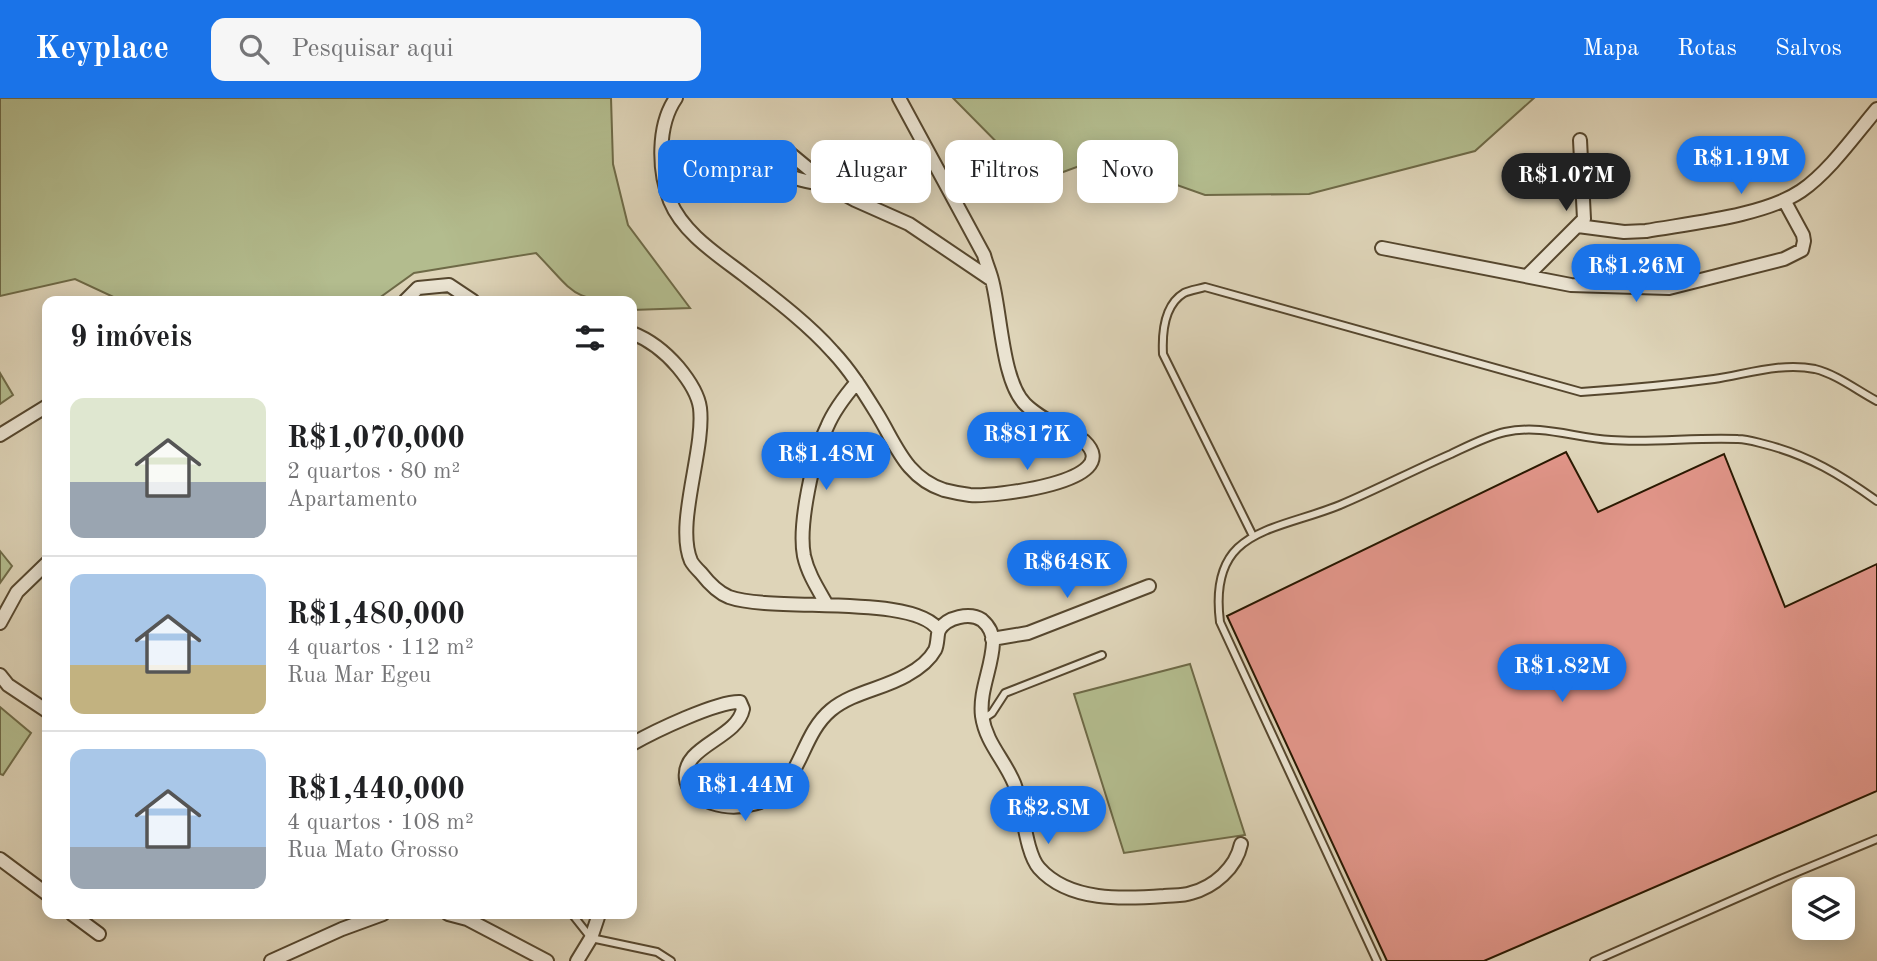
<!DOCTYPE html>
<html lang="pt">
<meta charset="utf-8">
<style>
:root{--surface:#fff;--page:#f6f6f6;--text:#202124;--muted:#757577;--line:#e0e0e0;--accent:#1a73e8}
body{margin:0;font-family:"Old Standard TT",serif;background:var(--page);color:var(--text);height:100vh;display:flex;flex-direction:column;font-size:26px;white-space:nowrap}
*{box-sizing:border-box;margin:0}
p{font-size:23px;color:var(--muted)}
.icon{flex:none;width:38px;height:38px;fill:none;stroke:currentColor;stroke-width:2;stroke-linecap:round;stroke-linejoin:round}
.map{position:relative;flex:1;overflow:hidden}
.panel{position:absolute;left:42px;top:198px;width:595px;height:623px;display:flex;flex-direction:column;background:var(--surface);border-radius:14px;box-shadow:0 4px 18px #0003}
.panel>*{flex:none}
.banner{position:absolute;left:658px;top:42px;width:665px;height:63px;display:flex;gap:14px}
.controls{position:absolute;left:1792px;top:779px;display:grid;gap:14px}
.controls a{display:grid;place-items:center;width:63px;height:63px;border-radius:14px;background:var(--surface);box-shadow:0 4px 18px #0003;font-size:35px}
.price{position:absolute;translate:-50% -60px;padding:0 16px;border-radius:24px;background:var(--accent);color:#fff;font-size:23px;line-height:46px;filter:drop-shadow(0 2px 4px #0008)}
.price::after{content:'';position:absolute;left:50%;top:42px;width:21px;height:16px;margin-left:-10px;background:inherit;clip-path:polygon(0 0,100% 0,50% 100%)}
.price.current{background:#222;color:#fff}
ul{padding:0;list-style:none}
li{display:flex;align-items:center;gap:21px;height:175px;padding:0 28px}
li+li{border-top:2px solid var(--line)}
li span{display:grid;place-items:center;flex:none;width:196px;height:140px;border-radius:14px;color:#555}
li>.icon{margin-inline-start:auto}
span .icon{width:84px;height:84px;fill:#fffc;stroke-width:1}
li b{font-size:30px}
h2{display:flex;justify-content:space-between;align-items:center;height:84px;padding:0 28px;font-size:30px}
.pill{padding:0 24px;border-radius:14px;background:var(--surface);box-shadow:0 4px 18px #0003;font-size:24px;line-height:63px}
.pill.current{background:var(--accent);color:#fff}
header{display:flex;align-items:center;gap:42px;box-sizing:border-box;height:98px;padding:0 35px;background:var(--accent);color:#fff}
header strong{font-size:33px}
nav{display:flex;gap:38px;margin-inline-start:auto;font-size:24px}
.search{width:490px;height:63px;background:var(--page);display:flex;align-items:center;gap:18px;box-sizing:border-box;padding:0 24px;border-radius:14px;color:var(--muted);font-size:26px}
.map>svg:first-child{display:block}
.green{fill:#b3bc8e;stroke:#6e6a47;stroke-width:2}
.building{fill:#e19589;stroke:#291800;stroke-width:2}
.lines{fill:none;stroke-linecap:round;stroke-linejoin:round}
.lane-casing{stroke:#56472e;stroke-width:10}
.street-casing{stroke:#56472e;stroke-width:16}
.lane{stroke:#eae3d1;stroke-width:6}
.street{stroke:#eae3d1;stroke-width:12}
</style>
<header>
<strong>Keyplace</strong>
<div class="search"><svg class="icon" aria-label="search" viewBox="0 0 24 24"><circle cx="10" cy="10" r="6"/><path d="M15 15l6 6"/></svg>Pesquisar aqui</div>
<nav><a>Mapa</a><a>Rotas</a><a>Salvos</a></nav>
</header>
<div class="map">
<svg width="1877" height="863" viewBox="0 0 1877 863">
<rect width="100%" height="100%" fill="#ded4b8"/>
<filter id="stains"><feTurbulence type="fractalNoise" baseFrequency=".00286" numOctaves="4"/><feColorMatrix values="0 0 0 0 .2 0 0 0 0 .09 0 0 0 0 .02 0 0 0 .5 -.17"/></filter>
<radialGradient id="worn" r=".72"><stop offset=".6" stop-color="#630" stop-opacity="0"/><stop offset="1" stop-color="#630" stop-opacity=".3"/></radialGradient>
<path class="green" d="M0 0H611L613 66 628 127 690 210 632 212V203C570 203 576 196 536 155L414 175 375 203H122L75 181 0 198Z
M953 0H1534L1475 53 1309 96 1205 97 1101 60 1036 84Z
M0 275 13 297 0 306Z
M0 453 12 468 0 485Z
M1190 566 1245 737 1124 755 1074 596Z
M0 609 31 635 3 677 0 676Z"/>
<path class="building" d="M1566 354 1598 414 1724 356 1785 509 1877 466V693L1484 863H1387L1227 518Z"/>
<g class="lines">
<g class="lane-casing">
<path id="lane" d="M1253 438 1163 256C1162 236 1164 207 1184 195 1190 192 1199 191 1205 189L1581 294C1626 291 1669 287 1714 281 1747 276 1782 264 1815 271 1836 276 1858 293 1877 303
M983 621 992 615 1005 595 1102 557
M572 816 591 840 657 854 671 863
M1377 863 1220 524C1208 430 1273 434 1340 407 1378 391 1414 372 1451 356 1468 348 1487 338 1505 334 1542 326 1575 340 1611 342 1653 345 1696 339 1738 341 1747 341 1756 344 1764 346 1808 357 1841 377 1877 403
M1594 863 1783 780 1877 741"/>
</g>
<g class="street-casing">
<path id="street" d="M676 0C657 27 658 73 670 103 683 135 718 157 744 177 775 201 807 225 833 254 850 272 863 293 876 314 896 346 905 379 944 392 952 394 962 396 970 397 992 399 1128 384 1084 343 1065 331 1041 322 1025 306 1002 283 1001 215 992 182 990 174 986 165 984 157L899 0
M828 87C810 84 787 82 775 66L776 56 779 53H787L828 87 855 102 909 126 992 182
M1578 128 1624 134 1646 133C1691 125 1764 118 1801 93 1829 74 1855 37 1877 11
M1382 150 1571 187 1669 190 1784 161 1802 152 1804 143 1803 137 1784 102
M1527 178 1584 121 1580 42
M405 203 418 190 449 187 473 203
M632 235C650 242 666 255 678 269 688 281 698 295 700 310 705 352 675 426 691 463 693 467 698 472 701 475 708 484 719 495 729 499 774 515 917 495 939 533
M0 337 47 308
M827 507C818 491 808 476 804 458 798 427 813 358 827 329 834 312 845 298 857 284
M0 525 17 494 47 465
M992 541 1028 535 1149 488
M0 577 8 587 47 613
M632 646C653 634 717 603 740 604L743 611C737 641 681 648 686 681 687 694 701 701 712 705 724 709 735 710 748 707 802 699 796 641 831 612 853 594 883 591 907 577 918 571 929 563 935 552 938 546 937 537 939 532 947 519 970 514 982 522 989 528 993 536 993 545 992 570 979 593 982 618 986 645 1004 661 1014 685 1023 707 1025 754 1039 770 1069 804 1124 801 1164 798 1173 797 1183 798 1191 795 1214 789 1236 770 1241 746
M0 761 47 796
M72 816 99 836
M448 816 467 821 547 863
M271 863 342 831 383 816
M577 863 591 840 599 816"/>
</g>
<use href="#lane" class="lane"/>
<use href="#street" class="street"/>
</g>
<rect width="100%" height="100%" filter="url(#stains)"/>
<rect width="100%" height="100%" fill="url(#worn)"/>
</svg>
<div class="controls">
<a><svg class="icon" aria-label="layers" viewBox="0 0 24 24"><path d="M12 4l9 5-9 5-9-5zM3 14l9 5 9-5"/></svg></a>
</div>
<b class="price" style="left:1741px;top:98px">R$1.19M</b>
<b class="price current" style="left:1566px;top:115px">R$1.07M</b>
<b class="price" style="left:1636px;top:206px">R$1.26M</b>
<b class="price" style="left:1027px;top:374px">R$817K</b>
<b class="price" style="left:826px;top:394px">R$1.48M</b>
<b class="price" style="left:1067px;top:502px">R$648K</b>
<b class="price" style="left:1562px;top:606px">R$1.82M</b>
<b class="price" style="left:745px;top:725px">R$1.44M</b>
<b class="price" style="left:1048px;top:748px">R$2.8M</b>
<div class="banner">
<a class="pill current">Comprar</a>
<a class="pill">Alugar</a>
<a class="pill">Filtros</a>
<a class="pill">Novo</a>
</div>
<section class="panel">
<h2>9 imóveis<svg class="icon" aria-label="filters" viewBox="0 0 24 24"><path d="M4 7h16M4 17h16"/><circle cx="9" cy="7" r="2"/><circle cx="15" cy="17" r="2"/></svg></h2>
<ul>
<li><span style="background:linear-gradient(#dfe7d0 60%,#9aa5b1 0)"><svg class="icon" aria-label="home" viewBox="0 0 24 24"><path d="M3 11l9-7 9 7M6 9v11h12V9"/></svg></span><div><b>R$1,070,000</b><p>2 quartos · 80 m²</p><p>Apartamento</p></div></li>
<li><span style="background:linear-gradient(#a9c7e8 65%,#c2b280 0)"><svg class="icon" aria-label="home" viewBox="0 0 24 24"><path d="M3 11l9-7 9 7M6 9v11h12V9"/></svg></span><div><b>R$1,480,000</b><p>4 quartos · 112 m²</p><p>Rua Mar Egeu</p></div></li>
<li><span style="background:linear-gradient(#a9c7e8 70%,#9aa5b1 0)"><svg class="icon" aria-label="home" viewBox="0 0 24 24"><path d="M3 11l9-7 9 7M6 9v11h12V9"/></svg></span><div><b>R$1,440,000</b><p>4 quartos · 108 m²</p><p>Rua Mato Grosso</p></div></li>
</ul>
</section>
</div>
